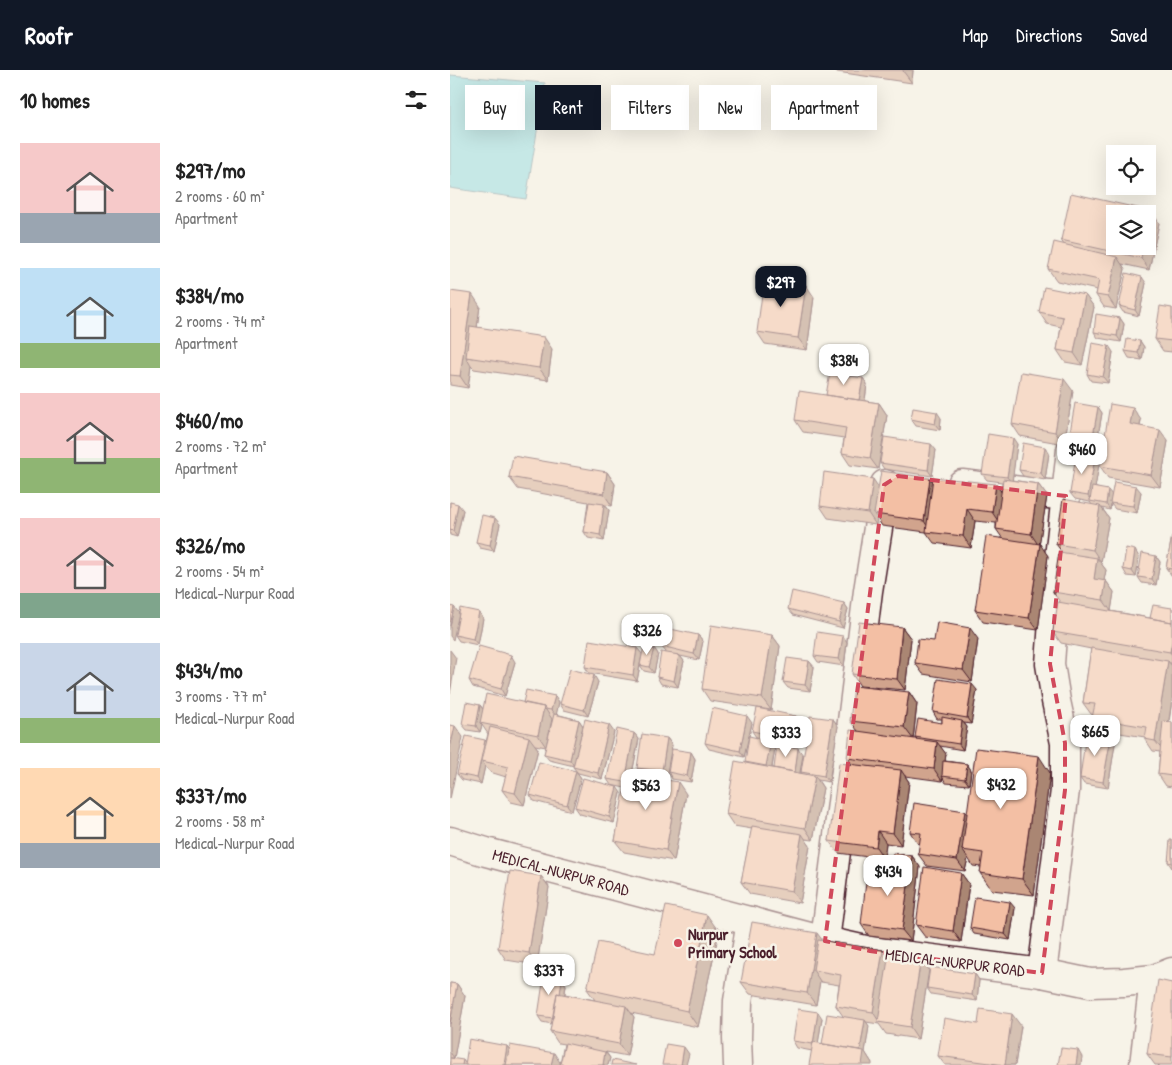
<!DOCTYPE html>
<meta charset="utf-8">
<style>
:root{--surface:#fff;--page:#f2f2f2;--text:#222;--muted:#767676;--accent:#111827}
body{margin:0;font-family:"Patrick Hand",sans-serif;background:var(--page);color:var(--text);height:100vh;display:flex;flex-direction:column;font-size:19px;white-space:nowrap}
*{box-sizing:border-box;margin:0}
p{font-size:16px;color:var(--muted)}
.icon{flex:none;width:28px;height:28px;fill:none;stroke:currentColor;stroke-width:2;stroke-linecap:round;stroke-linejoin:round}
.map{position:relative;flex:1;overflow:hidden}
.side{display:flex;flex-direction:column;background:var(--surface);width:450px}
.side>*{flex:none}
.top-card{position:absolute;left:15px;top:15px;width:475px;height:45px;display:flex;gap:10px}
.controls{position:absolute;left:656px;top:75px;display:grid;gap:10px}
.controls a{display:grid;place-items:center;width:50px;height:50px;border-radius:0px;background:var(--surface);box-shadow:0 5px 20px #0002;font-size:25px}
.price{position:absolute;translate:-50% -42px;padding:0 11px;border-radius:10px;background:#fff;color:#222;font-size:16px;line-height:32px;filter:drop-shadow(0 1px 2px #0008)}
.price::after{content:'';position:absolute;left:50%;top:30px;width:15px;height:11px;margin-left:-8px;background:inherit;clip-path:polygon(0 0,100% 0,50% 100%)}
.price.active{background:var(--accent);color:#fff}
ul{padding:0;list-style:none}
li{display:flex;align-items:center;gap:15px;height:125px;padding:0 20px}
li span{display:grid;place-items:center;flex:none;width:140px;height:100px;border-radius:0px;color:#555}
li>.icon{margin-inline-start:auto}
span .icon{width:60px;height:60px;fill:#fffc;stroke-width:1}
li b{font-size:21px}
h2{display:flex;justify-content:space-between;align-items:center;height:60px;padding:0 20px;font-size:21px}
.pill{padding:0 18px;border-radius:0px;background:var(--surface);box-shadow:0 5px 20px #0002;font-size:18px;line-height:45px}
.pill.active{background:var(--accent);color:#fff}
header{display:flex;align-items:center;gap:30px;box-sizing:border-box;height:70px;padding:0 25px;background:var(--accent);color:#fff}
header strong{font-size:24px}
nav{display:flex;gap:28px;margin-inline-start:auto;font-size:18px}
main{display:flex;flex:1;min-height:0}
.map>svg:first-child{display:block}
.water{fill:#8adbe5;stroke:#70909b}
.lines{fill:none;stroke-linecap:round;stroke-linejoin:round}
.street-casing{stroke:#4a1f2b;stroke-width:31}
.secondary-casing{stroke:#4a1f2b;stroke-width:31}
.street{stroke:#f7f3e8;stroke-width:28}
.secondary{stroke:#f7f3e8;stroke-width:28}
.wall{fill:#d1a48d;stroke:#4a1f2b}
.shaded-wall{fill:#aa8673;stroke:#4a1f2b}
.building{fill:#f3bfa4;stroke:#4a1f2b}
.marked{fill:none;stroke:#d1495b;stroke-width:4;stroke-dasharray:10 6;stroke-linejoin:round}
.poi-dot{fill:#d1495b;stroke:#f7f3e8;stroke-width:2}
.labels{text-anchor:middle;stroke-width:5;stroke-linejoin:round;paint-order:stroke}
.street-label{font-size:16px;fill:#4a1f2b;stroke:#f7f3e8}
.poi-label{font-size:16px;font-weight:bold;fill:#4a1f2b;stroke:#f7f3e8;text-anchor:start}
</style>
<header>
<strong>Roofr</strong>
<nav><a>Map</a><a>Directions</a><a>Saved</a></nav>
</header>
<main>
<section class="side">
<h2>10 homes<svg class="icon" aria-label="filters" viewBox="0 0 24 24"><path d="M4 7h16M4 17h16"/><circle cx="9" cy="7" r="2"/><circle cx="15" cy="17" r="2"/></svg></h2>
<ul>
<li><span style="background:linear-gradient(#f6c9c9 70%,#9aa5b1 0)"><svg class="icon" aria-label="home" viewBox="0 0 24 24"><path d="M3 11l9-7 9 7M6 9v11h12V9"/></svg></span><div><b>$297/mo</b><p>2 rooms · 60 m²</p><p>Apartment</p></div></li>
<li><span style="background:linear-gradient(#bfe0f5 75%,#8fb573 0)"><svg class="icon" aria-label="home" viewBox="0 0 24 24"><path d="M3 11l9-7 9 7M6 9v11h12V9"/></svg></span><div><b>$384/mo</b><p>2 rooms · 74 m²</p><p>Apartment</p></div></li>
<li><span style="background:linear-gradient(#f6c9c9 65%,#8fb573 0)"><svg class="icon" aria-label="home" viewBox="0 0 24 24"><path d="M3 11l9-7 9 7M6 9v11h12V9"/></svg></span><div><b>$460/mo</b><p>2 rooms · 72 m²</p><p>Apartment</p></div></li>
<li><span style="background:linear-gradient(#f6c9c9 75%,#7fa58c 0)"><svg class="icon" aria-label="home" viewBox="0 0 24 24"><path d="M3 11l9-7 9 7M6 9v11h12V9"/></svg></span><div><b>$326/mo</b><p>2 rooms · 54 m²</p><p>Medical-Nurpur Road</p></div></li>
<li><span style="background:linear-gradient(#c9d6e8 75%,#8fb573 0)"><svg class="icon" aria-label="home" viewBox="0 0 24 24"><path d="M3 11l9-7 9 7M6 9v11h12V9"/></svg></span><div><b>$434/mo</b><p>3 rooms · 77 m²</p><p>Medical-Nurpur Road</p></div></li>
<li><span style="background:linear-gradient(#ffd9b3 75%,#9aa5b1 0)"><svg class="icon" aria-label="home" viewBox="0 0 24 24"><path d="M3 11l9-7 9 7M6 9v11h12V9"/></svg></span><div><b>$337/mo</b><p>2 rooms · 58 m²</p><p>Medical-Nurpur Road</p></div></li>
</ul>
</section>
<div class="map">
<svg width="722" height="995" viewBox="0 0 722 995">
<rect width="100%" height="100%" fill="#f7f3e8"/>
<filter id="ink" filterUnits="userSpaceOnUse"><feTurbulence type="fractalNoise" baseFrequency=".02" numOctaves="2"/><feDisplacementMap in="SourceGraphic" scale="10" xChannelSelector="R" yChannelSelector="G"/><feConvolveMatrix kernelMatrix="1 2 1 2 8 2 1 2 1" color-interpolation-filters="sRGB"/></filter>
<g filter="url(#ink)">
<path class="water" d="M0 5 95 13 76 129 0 118Z"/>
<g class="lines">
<g class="street-casing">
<path id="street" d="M512 414 616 426
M375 871 418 521 435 414
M592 903 615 720V673L606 631 600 594 605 523 621 380
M288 995 287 968 288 931 301 851
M694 995 704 909"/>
</g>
<g class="secondary-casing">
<path id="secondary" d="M0 771 36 782 375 871 420 881 592 903 640 913 674 912 704 909 722 902"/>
</g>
<use href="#street" class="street"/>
<use href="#secondary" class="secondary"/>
</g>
<path class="wall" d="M385 0H463L462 13 387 2Z
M701 141 709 153 699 200 672 194 675 199 666 239 654 237 646 225 647 220 607 211 598 199 614 175 611 170Z
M696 213 689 246 673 242 669 236Z
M0 221 30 236 27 257 102 279 98 310 24 299 21 296 18 318 0 315Z
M635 225 644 237 632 295 615 292 607 280 611 257 597 254 589 242Z
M364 227 357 280 315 274 307 262Z
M722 238V282L713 281 705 269Z
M670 248 674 254 671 272 648 268 644 262Z
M690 271 694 277 692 290 679 288 675 281Z
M663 282 658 313 641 311 637 304Z
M413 308 417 314 415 331 429 333 437 345 428 399 400 395 392 383 394 368 353 362 345 350 376 325Z
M623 321 614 374 570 366 562 354Z
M648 337 652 343 646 378 623 375 619 368Z
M491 348 490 360 466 356 461 349Z
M691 350 690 356 718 371 710 417 658 408 650 396Z
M567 374 562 410 588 414 597 426 589 474 598 486 588 560 533 552 525 540 553 469 546 459V453L525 451 521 478 484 473 476 462 432 456 427 448 426 455 378 448 370 436 428 417 482 411 546 414 551 422 552 412 537 410 532 404Z
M486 380 482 406 434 399 430 393Z
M599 383 595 410 573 406 569 400Z
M645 388 649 394 645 417 662 425 691 422 687 443 665 439 661 434 660 440 652 438 659 448 651 492H650L656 500 654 510 656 511 664 522 661 541 700 548 722 538V593H720L722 596V630L719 652H722V717L716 716 708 704 710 682 703 681 695 669V667L651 660 642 648 643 645 641 644 633 633 641 579 611 573 603 562 610 532 603 522 612 482 606 474 642 435 640 432 625 429 620 423Z
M157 402 165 414 162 436 155 435 159 440 154 471 138 468 134 462 138 432 68 419 59 407Z
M0 432 13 440 7 467 0 465Z
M50 454 44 481 30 478 26 472Z
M722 466V506L716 498Z
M706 486 710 492 706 515 692 513 688 507Z
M689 487 686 507 677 506 673 499Z
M394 533 398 539 393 558 343 545 338 539Z
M33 548 28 575 9 571 5 565Z
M452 557 461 569 455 620 410 616 402 604Z
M248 565 253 571 249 590 230 586 234 591 228 617 211 614 207 607 216 582 211 576Z
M322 565 330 576 321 640 260 631 252 619Z
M528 569 522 612 473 604 465 593 484 571Z
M397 572 394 596 368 592 364 586Z
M187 578 192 584 190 594 204 578 208 584 204 603 194 601 190 595 187 611 139 603 135 597Z
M359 591 364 597 360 621 338 618 333 612Z
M65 592 55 626 23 617 19 610Z
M148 612 138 646 114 640 110 634Z
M527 620 521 654 514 653 517 657 513 680 490 676 496 684 495 691 517 694 521 700 519 715 496 713 493 708 492 711 455 706 459 712 451 775 436 773 434 789 388 783 379 771 402 694 397 688 408 661 400 651 459 622 467 634 463 669H467L465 667 492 653V649H487L483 642Z
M105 626 109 632 106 644 129 650 133 656 164 662 152 709 128 703 123 697 124 696 99 690 94 684 96 677 85 675 88 679 74 735 61 732 52 720 56 707 40 702 35 696 31 714 12 710 7 704 36 672 38 664 32 655 30 662 17 660 12 654 30 635 33 639 73 633Z
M346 646 350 652 346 675 306 667 302 661Z
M383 649 388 656 379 712 368 710 373 718 363 770 355 769 360 776 350 833 300 824 291 812 302 759 284 756 276 744 295 693 325 677 322 698H324L353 685 350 703 352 704 351 702Z
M302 653 294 687 259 679 255 673Z
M184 663 189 669 182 704 236 724 224 791 174 782 165 771 175 718 161 715 157 709Z
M661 667 665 674 658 718 634 714 630 708Z
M217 668 222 675 216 708 191 704 187 698Z
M241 682 245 689 241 712 222 709 218 702Z
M126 701 131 708 122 741 84 731 80 725Z
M600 703 584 825 542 820 530 803 531 797 523 796 518 788 515 801 477 796 468 784 470 774H468L460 762 515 741 517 744Z
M171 723 164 753 130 744 125 737Z
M722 770V798L718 792Z
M462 786 470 797 461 871 419 866 411 854Z
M511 803 519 814 511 872 475 867 466 855Z
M91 806 99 817 87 895 56 890 48 878Z
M565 838 560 870 524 864 520 858Z
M269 862 248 957 181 943 184 947 177 986 156 982 160 988 158 995H12L13 990 15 993 57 976 59 979 110 993 114 974 108 973 100 961 102 954 92 952 88 946 112 909 116 915 115 924 145 930 137 919 205 884Z
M373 871 433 880 438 888 479 900 468 969 436 964 429 954 416 952 419 956 415 982 422 993 347 978 343 971 372 948 368 973 372 974 393 946 386 936 389 915 371 912 370 911 366 935 300 924 291 912Z
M525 904 529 910 527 931 481 924 477 918Z
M0 913 7 914 15 926 4 988H0Z
M722 913V995H705L697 984Z
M528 954 571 956 565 995H495L488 986Z"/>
<path class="shaded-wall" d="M453 0H463L462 13 453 1Z
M701 141 709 153 699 200 691 188 693 176H698V157Z
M667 187 675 199 666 239 658 227Z
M692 207 696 213 689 246 685 240Z
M356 215 364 227 357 280 348 268Z
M22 224 30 236 23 288 16 287 21 296 18 318 10 306Z
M635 225 644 237 632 295 624 283Z
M670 248 674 254 671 272 667 266Z
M94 267 102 279 98 310 89 298Z
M690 271 694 277 692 290 688 283Z
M659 276 663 282 658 313 653 307Z
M413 308 417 314 414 338 409 331Z
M614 309 623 321 614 374 605 362Z
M429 333 437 345 428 399 420 388Z
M648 337 652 343 646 378 642 372Z
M683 338 691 350 688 366 680 354Z
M487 342 491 348 490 360 485 354Z
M710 360 718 371 710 417 701 405Z
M563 368 567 374 562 413 557 407Z
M481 374 486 380 482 406 478 400Z
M595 377 599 383 595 410 591 403Z
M645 388 649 394 643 431H641L638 426Z
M157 402 165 414 162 436 154 424Z
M480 408 489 420 482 463 474 451Z
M423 409 431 421 424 444 427 448 426 455 418 443Z
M546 414 554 426 550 454 542 442Z
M588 414 597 426 589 476 581 464Z
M686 416 691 422 687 443 683 436Z
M658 420 663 426 660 433 661 434 660 440 656 434Z
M8 434 13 440 7 467 3 461Z
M154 434 159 440 154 471 150 465Z
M650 436 659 448 651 492 643 480Z
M517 439 525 451 521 478 513 466Z
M45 448 50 454 44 481 40 475Z
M590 474 598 486 588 560 579 548Z
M685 480 689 487 686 507 682 501Z
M706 486 710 492 706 515 702 509Z
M647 488 656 500 652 521 644 509Z
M656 511 664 522 661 541 653 530Z
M394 533 398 539 393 558 389 552Z
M4 537 9 543 3 570 0 566V556Z
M29 542 33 548 28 575 23 569Z
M452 557 461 569 455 620 447 609Z
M520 558 528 569 522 612 513 600Z
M248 565 253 571 249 590 244 584Z
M322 565 330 576 321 640 312 628Z
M393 566 397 572 394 596 389 589Z
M722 571V585L720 582Z
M187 578 192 584 187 611 183 605Z
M204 578 208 584 204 603 199 597Z
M0 580 6 588 0 624Z
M61 585 65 592 55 626 51 619Z
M229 585 234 591 228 617 224 611Z
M359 591 364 597 360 621 355 615Z
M718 591 722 596V630L714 682 705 671Z
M144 605 148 612 138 646 134 640Z
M522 614 527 620 521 654 517 648Z
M459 622 467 634 463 669 454 657Z
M105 626 109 632 106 646 101 640Z
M30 635 34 641 30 653 32 655 30 662 26 656Z
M94 637 102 649 96 677 88 665Z
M297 646 302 653 294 687 290 681Z
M346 646 350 652 346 675 341 669Z
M383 649 388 656 379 712 374 706Z
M129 650 133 656 124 696 120 690Z
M512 651 517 657 513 680 509 674Z
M159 655 164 662 152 709 148 703Z
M5 656 13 667 0 729V678Z
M184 663 189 669 179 718 175 712Z
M79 667 88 679 74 735 65 723Z
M661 667 665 674 658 718 653 712Z
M217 668 222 675 216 708 212 701Z
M35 670 40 676 32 691 35 696 31 714 27 708Z
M321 671 325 677 321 703 316 696Z
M487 672 496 684 493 707 492 706 493 708 492 711 484 699Z
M348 678 353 685 349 708 345 702Z
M241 682 245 689 241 712 237 706Z
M589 686 600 703 584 825 572 809Z
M517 694 521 700 519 715 515 709Z
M451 700 459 712 451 775 443 763Z
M126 701 131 708 122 741 117 735Z
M365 706 373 718 363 770 355 758Z
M228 712 236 724 224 791 216 780Z
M167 717 171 723 164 753 159 747Z
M515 741 523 753 512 780 518 788 515 801 507 790Z
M428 761 436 773 434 789 426 777Z
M352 764 360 776 350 833 342 821Z
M462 786 470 797 461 871 452 860Z
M511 803 519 814 511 872 503 861Z
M91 806 99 817 87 895 79 883Z
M560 832 565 838 560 870 555 864Z
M257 845 269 862 248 957 237 941Z
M367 863 376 875 363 900 370 911 366 935 357 923Z
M433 880 441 892 430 953 423 942Z
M471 888 479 900 468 969 460 957Z
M525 904 529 910 527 931 522 925Z
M112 909 116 915 110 955 106 949Z
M7 914 15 926 4 988 0 982V954Z
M176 936 184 947 177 986 169 974Z
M368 942 372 948 367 981 363 974Z
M562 944 571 956 565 995H555Z
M415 950 419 956 415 982 422 993V995H412L410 981Z
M57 976 66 988 64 995H54Z
M234 977 239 984 236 995H231Z
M628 980 632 987 631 995H626Z
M155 982 160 988 158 995H153Z
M104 983 111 994H110L111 995H101Z"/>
<path class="building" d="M621 123 701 141 698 157V144H665V176H693L691 188 611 170Z
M604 172 667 187 658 227 646 225 649 210 598 199Z
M676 203 692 207 685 240 669 236Z
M314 209 356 215 348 268 307 262Z
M594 217 635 225 624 283 607 280 613 247 589 242Z
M0 221 22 224 10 306 0 305Z
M710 236 722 238V271L705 269Z
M646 244 670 248 667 266 644 262Z
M20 256 94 267 89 298 16 287Z
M677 269 690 271 688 283 675 281Z
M642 273 659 276 653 307 637 304Z
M571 302 614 309 605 362 562 354Z
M380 303 413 308 409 330 376 325Z
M349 321 429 333 420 388 392 383 396 358 345 350Z
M625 333 648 337 642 372 619 368Z
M660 334 683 338 680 354 710 360 701 405 650 396Z
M463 338 487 342 485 354 461 349Z
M538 364 563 368 557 407 532 404Z
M434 367 481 374 478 400 430 393Z
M573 373 595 377 591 403 569 400Z
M626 385 645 388 638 426 620 423Z
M63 386 157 402 154 424 59 407Z
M431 401 480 408 474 451 424 444Z
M374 402 423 409 418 443 370 436Z
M483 407 546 414 542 442 517 439 513 466 476 462Z
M553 409 588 414 581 464 546 459Z
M664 412 686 416 683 436 660 433Z
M642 417 658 420 656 434 640 431Z
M613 429 650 436 643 480 606 474Z
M0 432 8 434 3 461 0 460Z
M139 432 154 434 150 465 134 462Z
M32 445 45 448 40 475 26 472Z
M536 466 590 474 579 548 525 540Z
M722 466V499L716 498Z
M676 478 685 480 682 501 673 499Z
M609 482 647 488 644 509 656 511 653 530 603 522Z
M692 483 706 486 702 509 688 507Z
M342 521 394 533 389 552 338 539Z
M608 532 722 552V571L720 582 603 562Z
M703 535 722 538V552L700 548Z
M0 536 4 537 0 556Z
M10 538 29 542 23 569 5 565Z
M409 552 452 557 447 609 402 604Z
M487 552 520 558 513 600 465 593 468 569 484 571Z
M261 555 322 565 312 628 252 619Z
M216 558 248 565 244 584 211 576Z
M367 562 393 566 389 589 364 586Z
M139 570 187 578 183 605 135 597Z
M29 576 61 585 51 619 19 610Z
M194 576 204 578 199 597 190 595Z
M641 578 718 591 705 671 695 669 697 657 642 648 645 634 633 633Z
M211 582 229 585 224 611 207 607Z
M337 588 359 591 355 615 333 612Z
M120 599 144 605 134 640 110 634Z
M488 609 522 614 517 648 483 642Z
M404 616 459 622 454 657 400 651Z
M76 620 105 626 101 640 95 639 94 637 73 633Z
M36 624 94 637 88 665 30 653Z
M16 632 30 635 26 656 12 654Z
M262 638 297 646 290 681 255 673Z
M307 638 346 646 341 669 302 661Z
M104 644 129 650 120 690 94 684Z
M360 646 383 649 374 706 351 702Z
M492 647 512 651 509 674 465 667 468 649 492 653Z
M135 649 159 655 148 703 123 697Z
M713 651 722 652V706L708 704Z
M0 655 5 656 0 678Z
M40 657 79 667 65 723 52 720 58 697 32 691Z
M167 659 184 663 175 712 157 709Z
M400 660 487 672 484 699 397 688Z
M636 663 661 667 653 712 630 708Z
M192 664 217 668 212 701 187 698Z
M16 666 35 670 27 708 7 704Z
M299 666 321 671 316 696 295 692Z
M327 675 348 678 345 702 324 698Z
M526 678 589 686 572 809 530 803 533 783 512 780Z
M222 679 241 682 237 706 218 702Z
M285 691 365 706 355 758 276 744Z
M493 691 517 694 515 709 492 706Z
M89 692 126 701 117 735 80 725Z
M389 693 451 700 443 763 428 761 426 777 379 771Z
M177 703 228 712 216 780 165 771Z
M133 708 167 717 159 747 125 737Z
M464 733 515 741 507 790 468 784 471 763 460 762Z
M302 756 352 764 342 821 291 812Z
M720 770H722V793L718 792Z
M443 783 462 786 452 860 411 854 416 812 439 815Z
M474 797 511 803 503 861 466 855Z
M60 801 91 806 79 883 48 878Z
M525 827 560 832 555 864 520 858Z
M216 836 257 845 237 941 137 919 148 872 205 884Z
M302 852 367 863 357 923 291 912Z
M368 870 433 880 423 942 386 936 391 905 363 900Z
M439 883 471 888 460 957 428 952Z
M480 897 525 904 522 925 477 918Z
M94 906 112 909 110 924 107 923 103 948 88 946Z
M708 910 722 913V987L697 984Z
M0 913 7 914 0 954Z
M107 923 176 936 169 974 100 961Z
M348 939 368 942 363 974 343 971Z
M530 939 562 944 555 995 488 986 494 948 528 954Z
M377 944 415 950 410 980 372 974Z
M19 969 57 976 54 995H15Z
M363 972 414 981 412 995H359Z
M115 973 155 982 153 995H116L110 994Z
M216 974 234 977 231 995H212Z
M60 975 104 983 101 995H56Z
M611 978 628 980 626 995H608Z
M0 988 13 990 12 995H0Z
M162 990 186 995H161Z"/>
</g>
<path d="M0 0H722V995H0ZM448 406 616 426 600 594 615 673V720L592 903 420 881 375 871 434 415Z" fill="#f7f3e8" fill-opacity=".55" fill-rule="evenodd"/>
<path class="marked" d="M448 406 616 426 600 594 615 673V720L592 903 420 881 375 871 434 415Z"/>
<circle class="poi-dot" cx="228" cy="873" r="5"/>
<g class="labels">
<g class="street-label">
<text transform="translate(111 802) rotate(15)" y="6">MEDICAL-NURPUR ROAD</text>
<text transform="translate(505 892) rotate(7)" y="6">MEDICAL-NURPUR ROAD</text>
</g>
<g class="poi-label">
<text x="238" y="870">Nurpur<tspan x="238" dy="18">Primary School</tspan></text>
</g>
</g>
</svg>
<div class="controls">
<a><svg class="icon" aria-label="locate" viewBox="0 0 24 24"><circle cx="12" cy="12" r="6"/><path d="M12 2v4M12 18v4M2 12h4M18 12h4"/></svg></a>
<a><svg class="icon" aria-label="layers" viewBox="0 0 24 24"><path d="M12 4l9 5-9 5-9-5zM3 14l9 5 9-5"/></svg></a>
</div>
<b class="price active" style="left:331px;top:238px">$297</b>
<b class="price" style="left:394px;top:316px">$384</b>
<b class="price" style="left:632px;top:405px">$460</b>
<b class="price" style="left:197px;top:586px">$326</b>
<b class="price" style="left:645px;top:687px">$665</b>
<b class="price" style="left:336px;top:688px">$333</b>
<b class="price" style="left:551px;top:740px">$432</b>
<b class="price" style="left:196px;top:741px">$563</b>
<b class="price" style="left:438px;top:827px">$434</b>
<b class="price" style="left:99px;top:926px">$337</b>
<div class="top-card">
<a class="pill">Buy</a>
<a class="pill active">Rent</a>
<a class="pill">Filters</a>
<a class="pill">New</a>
<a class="pill">Apartment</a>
</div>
</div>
</main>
